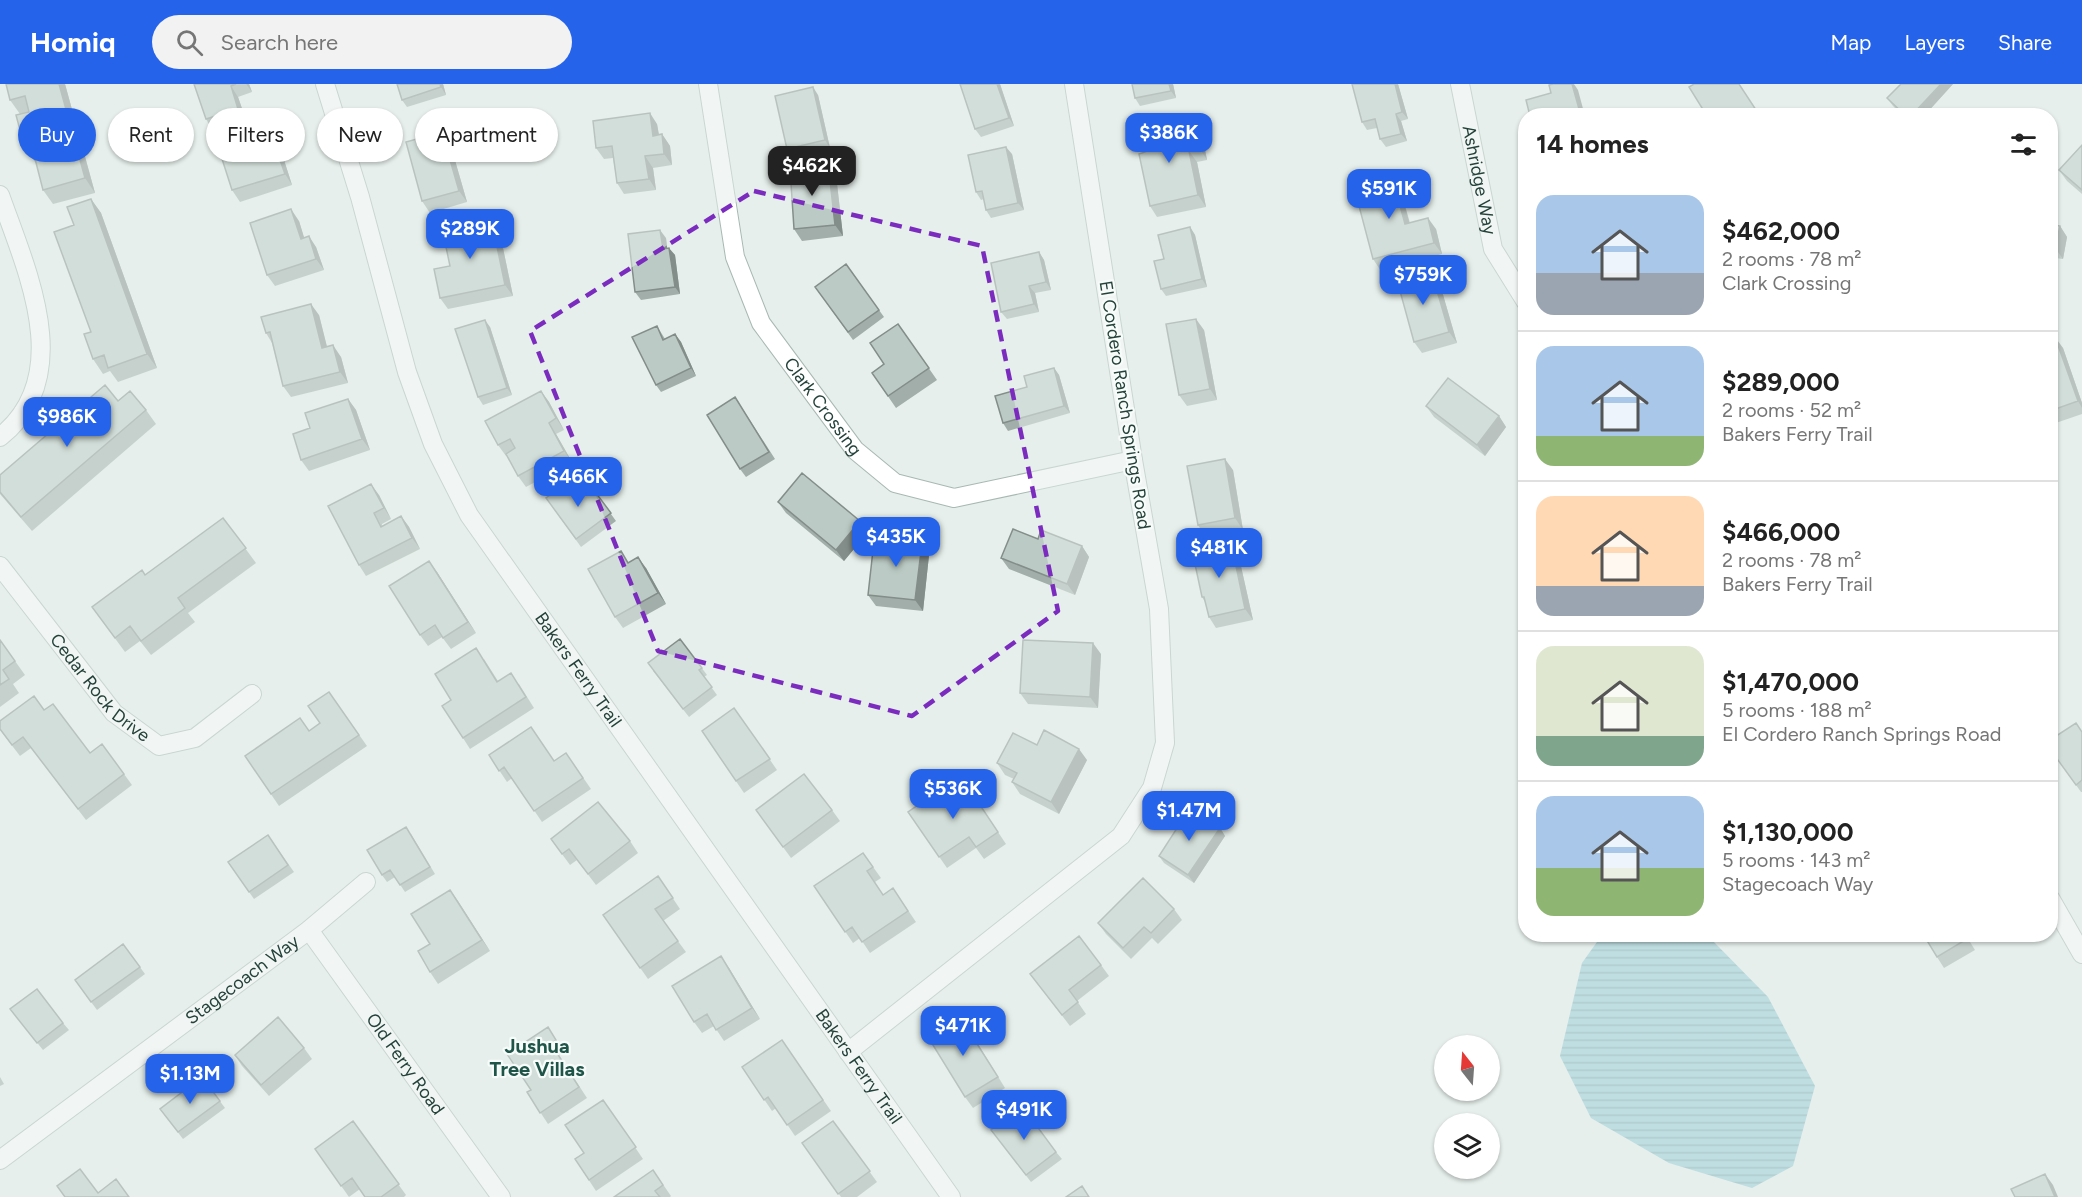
<!DOCTYPE html>
<meta charset="utf-8">
<style>
:root{--surface:#fff;--page:#f2f2f2;--text:#222;--muted:#767676;--line:#e0e0e0;--accent:#2563eb}
body{margin:0;font-family:Figtree,sans-serif;background:var(--page);color:var(--text);height:100vh;display:flex;flex-direction:column;font-size:22px;white-space:nowrap}
*{box-sizing:border-box;margin:0}
p{font-size:20px;color:var(--muted)}
.icon{flex:none;width:33px;height:33px;fill:none;stroke:currentColor;stroke-width:2;stroke-linecap:round;stroke-linejoin:round}
.map{position:relative;flex:1;overflow:hidden}
.details{position:absolute;left:1518px;top:24px;width:540px;height:834px;display:flex;flex-direction:column;background:var(--surface);border-radius:24px;box-shadow:0 2px 4px #0004}
.details>*{flex:none}
.guide{position:absolute;left:18px;top:24px;width:570px;height:54px;display:flex;gap:12px}
.needle{width:39px;rotate:343deg}
.fabs{position:absolute;left:1434px;top:951px;display:grid;gap:12px}
.fabs a{display:grid;place-items:center;width:66px;height:66px;border-radius:50%;background:var(--surface);box-shadow:0 2px 4px #0004;font-size:30px}
.price{position:absolute;translate:-50% -51px;padding:0 14px;border-radius:12px;background:var(--accent);color:#fff;font-size:20px;line-height:39px;filter:drop-shadow(0 2px 3px #0008)}
.price::after{content:'';position:absolute;left:50%;top:36px;width:18px;height:14px;margin-left:-9px;background:inherit;clip-path:polygon(0 0,100% 0,50% 100%)}
.price.active{background:#222;color:#fff}
ul{padding:0;list-style:none}
li{display:flex;align-items:center;gap:18px;height:150px;padding:0 18px}
li+li{border-top:2px solid var(--line)}
li span{display:grid;place-items:center;flex:none;width:168px;height:120px;border-radius:18px;color:#555}
li>.icon{margin-inline-start:auto}
span .icon{width:72px;height:72px;fill:#fffc;stroke-width:1}
li b{font-size:26px}
h2{display:flex;justify-content:space-between;align-items:center;height:72px;padding:0 18px;font-size:26px}
.chip{padding:0 21px;border-radius:27px;background:var(--surface);box-shadow:0 2px 4px #0004;font-size:21px;line-height:54px}
.chip.active{background:var(--accent);color:#fff}
header{display:flex;align-items:center;gap:36px;box-sizing:border-box;height:84px;padding:0 30px;background:var(--accent);color:#fff}
header strong{font-size:28px}
nav{display:flex;gap:33px;margin-inline-start:auto;font-size:21px}
.search{width:420px;height:54px;background:var(--page);display:flex;align-items:center;gap:15px;box-sizing:border-box;padding:0 21px;border-radius:33px;color:var(--muted);font-size:22px}
.map>svg:first-child{display:block}
.water{fill:url(#water-rules)}
.lines{fill:none;stroke-linecap:round;stroke-linejoin:round}
.minor-casing{stroke:#a8b8b2;stroke-width:20}
.tertiary-casing{stroke:#a8b8b2;stroke-width:20}
.minor{stroke:#fff;stroke-width:18}
.tertiary{stroke:#fff;stroke-width:18}
.wall{fill:#a1aea9}
.shaded-wall{fill:#838d89}
.building{fill:#bbcac4;stroke:#838d89;stroke-width:1.5}
.marked{fill:none;stroke:#7b2cbf;stroke-width:4.5;stroke-dasharray:12 8;stroke-linejoin:round}
.labels{text-anchor:middle;stroke-width:4.5;stroke-linejoin:round;paint-order:stroke}
.street-label{font-size:18px;fill:#24423a;stroke:#f7fbf9}
.neighbourhood-label{font-size:20px;font-weight:bold;fill:#1f5548;stroke:#f7fbf9}
</style>
<header>
<strong>Homiq</strong>
<div class="search"><svg class="icon" aria-label="search" viewBox="0 0 24 24"><circle cx="10" cy="10" r="6"/><path d="M15 15l6 6"/></svg>Search here</div>
<nav><a>Map</a><a>Layers</a><a>Share</a></nav>
</header>
<div class="map">
<svg width="2082" height="1113" viewBox="0 0 2082 1113">
<defs>
<pattern id="water-rules" width="6" height="5" patternUnits="userSpaceOnUse" patternTransform="scale(1.5)"><rect width="6" height="5" fill="#8ec9d4"/><path d="M0 2.5h6" fill="none" stroke="#74a5ad"/></pattern>
</defs>
<rect width="100%" height="100%" fill="#e6efeb"/>
<path class="water" d="M1602 851H1707L1768 913 1815 1002 1793 1082 1752 1104 1669 1079 1591 1034 1560 972 1582 879Z"/>
<g class="lines">
<g class="minor-casing">
<g id="minor">
<path id="s1" d="M325 0 360 113 407 288 433 360 469 431 951 1113"/>
<path id="s2" d="M708 0 735 173 761 239 855 366 895 399 954 414 1133 376"/>
<path id="s3" d="M1460 0 1493 165 1526 218"/>
<path d="M0 111C26 185 77 292 0 353"/>
<path id="s4" d="M0 482 114 629 159 662 195 654 252 610"/>
<path d="M2050 814 2082 870"/>
<path d="M848 968 1121 752 1152 704 1165 659 1159 525 1133 376 1074 0"/>
<path id="s5" d="M0 1076 309 846 366 798"/>
</g>
</g>
<g class="tertiary-casing">
<g id="tertiary">
<path id="s6" d="M309 846 501 1113"/>
</g>
</g>
<use href="#minor" class="minor"/>
<use href="#tertiary" class="tertiary"/>
</g>
<path class="wall" d="M65 0 95 109 53 120 43 106 36 79 25 65 20 30 10 16Z
M194 0H249L252 8 238 13 246 36 213 47 206 35Z
M397 0H443L446 11 407 23 402 16Z
M1000 0 1014 42 981 53 975 45Z
M1132 0H1173L1176 14 1140 22 1135 14Z
M1398 0 1408 35 1401 37 1407 57 1386 63 1380 55 1377 44 1367 46 1362 38Z
M1901 0H1953L1924 32H1903L1893 22 1887 14Z
M818 11 830 64 792 73 787 65Z
M1194 39 1202 50 1207 76 1197 78 1206 123 1157 133 1150 122 1145 68Z
M657 40 659 51 662 50 670 62 672 81 653 84 656 106 624 110 617 99 613 74 604 75 596 64Z
M250 41 258 52 264 69 276 65 284 76 292 101 240 118 232 106Z
M450 59 467 118 430 129 422 117Z
M2082 61V110L2067 97 2059 86Z
M1012 70 1024 126 991 134 986 126 984 115 981 116 976 108Z
M836 91 843 152 802 157 794 145Z
M1392 92 1400 104 1410 139 1436 145 1442 170 1381 187 1373 175Z
M91 115 101 129 157 284 118 298 110 287 103 290 93 275 91 248 74 141Z
M491 134 499 145 513 212 448 225 440 214 450 182Z
M299 137 304 154 316 163 324 186 275 202 267 191Z
M2050 140 2060 142 2067 153 2063 175 2055 174 2050 197Z
M1190 143 1195 151 1207 203 1166 212 1161 205 1164 175Z
M666 154 667 164 675 171 680 210 641 216 635 208Z
M1039 168 1044 176 1051 206 1035 209 1039 228 1007 235 1001 228Z
M846 180 884 233 853 256 815 203Z
M1431 186 1439 197 1457 259 1422 269 1414 258Z
M319 231 327 263 341 273 348 299 291 313 283 302 272 259 266 249Z
M898 240 937 296 896 324 872 289 884 280Z
M657 242 665 255 675 250 681 258 696 292 661 308 656 301Z
M490 243 512 311 483 321 478 313Z
M1204 246 1217 316 1187 322 1179 311Z
M2050 254 2063 264 2082 319V330L2050 341Z
M1054 284 1059 291 1070 329 1008 347 1003 339 1027 303Z
M541 307 549 318 564 346 556 350 572 378 526 403 518 392 507 372H506L498 361Z
M735 313 775 375 746 393 740 385Z
M348 315 356 326 370 366 309 387 301 376 310 344Z
M118 317 146 326 156 340 32 447 0 410V391Z
M1426 322 1499 332 1506 343 1485 372 1434 333Z
M1233 386 1243 446 1205 452 1198 441Z
M593 405 616 437 581 463 546 414 585 411Z
M379 411 391 435 382 440V442L401 432 409 443 420 465 366 492 359 481Z
M778 418 868 448 844 477 786 429Z
M223 434 256 479 188 529 195 538 151 571 140 557 125 568 92 523 145 491Z
M1038 455 1082 462 1089 473 1075 511 1009 485 1001 474Z
M1231 458 1238 469 1253 536 1216 544 1209 533 1205 518 1202 513Z
M901 460 930 462 923 527 876 522 868 511Z
M629 478 646 484 666 520 623 544 615 533Z
M437 488 476 549 451 565 442 553 428 562 420 551Z
M680 555 707 591 704 593 717 611 689 633 653 587Z
M0 556 25 591 13 600 19 609 0 623Z
M1101 570 1098 624 1028 620 1020 609Z
M484 575 498 597 519 600 534 624 470 665 463 654 451 616Z
M329 608 367 662 279 722 245 672 309 647 320 639Z
M734 624 777 686 744 709 702 647Z
M44 626 90 669 124 690 132 701 86 736 31 664 20 672 0 646Z
M2082 648V708H2081L2050 665Z
M1037 661 1087 676 1059 730 1020 710 1012 698 1014 695 1005 691 997 679Z
M566 669 591 705 542 738 512 694 507 698 489 671 555 677Z
M964 697 1006 760 984 775 976 764 947 784 908 728 941 713Z
M756 726H832L840 737 791 774Z
M1220 744 1225 752 1194 799 1164 779 1159 772Z
M411 750 435 790 405 808 395 793 387 798 382 791Z
M268 751 294 788 254 815 228 778Z
M551 755 630 757 638 769 596 801 577 776 570 781Z
M863 769 881 794 875 798 883 811 893 804 916 838 870 869 860 854 853 859 814 802Z
M658 792 680 825 663 837 686 868 648 895 603 831Z
M450 806 490 867 438 900 430 888V860Z
M1174 825 1182 836 1158 860 1152 854 1131 875 1106 850 1098 839Z
M1965 850 1975 866 1944 884 1937 873Z
M123 860 145 890 97 926 75 896Z
M1101 881 1109 892 1077 917 1086 930 1070 942 1030 890Z
M729 884 760 935 724 957 714 942 702 949 694 938Z
M10 925 63 939 69 946 43 966Z
M960 933 1005 1004 973 1024 965 1013Z
M548 943 564 968 559 971 587 1014 548 1040 527 1008 531 1006Z
M782 956 831 1027 795 1052 776 1024 772 1027 742 983Z
M304 964 312 975 269 1012 242 982 235 971Z
M0 993 4 1000 0 1002Z
M202 993 225 1024 183 1055 160 1025Z
M603 1016 643 1075 596 1107 575 1075 584 1069Z
M353 1037 406 1111 404 1113H365L360 1105 349 1113 315 1065Z
M833 1037 877 1098 857 1113H841L802 1059Z
M996 1053 1056 1068 1062 1075 1031 1098Z
M653 1086 671 1112 670 1113H614Z"/>
<path class="shaded-wall" d="M59 0H65L95 109 85 94Z
M246 0H249L252 8Z
M440 0H443L446 11 441 3Z
M997 0H1000L1014 42 1009 34Z
M1169 0H1173L1176 14 1171 7Z
M1395 0H1398L1408 35 1402 28Z
M1572 0H1574L1578 6 1585 32H1581Z
M1941 0H1953L1924 32H1911Z
M231 2 238 13 246 36 238 25Z
M813 3 818 11 830 64 825 56Z
M650 29 657 40 661 63 653 52Z
M1396 30 1401 37 1407 57 1401 50Z
M1194 39 1202 50 1207 76 1200 65Z
M250 41 258 52 268 81 260 70Z
M442 48 450 59 467 118 459 107Z
M662 50 670 62 672 81 664 70Z
M1006 63 1012 70 1024 126 1018 119Z
M276 65 284 76 292 101 285 90Z
M1189 67 1197 78 1206 123 1198 111Z
M645 72 653 84 656 106 649 95Z
M828 79 836 91 843 152 835 141Z
M1392 92 1400 104 1413 152 1405 140Z
M91 115 101 129 157 284 147 270Z
M291 125 299 137 308 166 301 155Z
M491 134 499 145 513 212 505 201Z
M1428 134 1436 145 1442 170 1434 159Z
M2060 142 2067 153 2063 175 2055 164Z
M1190 143 1195 151 1207 203 1202 195Z
M660 146 666 154 668 172 663 165Z
M309 152 316 163 324 186 316 175Z
M669 164 675 171 680 210 675 203Z
M2050 167 2055 174 2050 197Z
M1039 168 1044 176 1051 206 1046 198Z
M1431 186 1439 197 1457 259 1449 248Z
M1029 202 1035 209 1039 228 1034 220Z
M311 220 319 231 330 275 322 264Z
M1196 235 1204 246 1217 316 1210 305Z
M485 236 490 243 512 311 507 304Z
M675 250 681 258 696 292 691 284Z
M2055 253 2063 264 2082 319V324L2078 317Z
M333 261 341 273 348 299 340 288Z
M1054 284 1059 291 1070 329 1064 322Z
M541 307 549 318 564 346 556 334Z
M348 315 356 326 370 366 362 355Z
M1499 332 1506 343 1485 372 1477 361Z
M549 339 556 350 572 378 564 367Z
M1225 375 1233 386 1243 446 1235 434Z
M371 400 379 411 391 435 384 424Z
M401 432 409 443 420 465 412 454Z
M860 437 868 448 844 477 836 466Z
M923 451 930 462 923 527 915 516Z
M1231 458 1238 469 1253 536 1245 525Z
M1082 462 1089 473 1075 511 1067 500Z
M638 473 646 484 666 520 658 509Z
M429 477 437 488 476 549 468 538Z
M1093 559 1101 570 1098 624 1090 613Z
M1079 665 1087 676 1059 730 1051 718Z
M1220 744 1225 752 1194 799 1188 791Z
M450 806 458 817 490 867 482 856Z
M721 872 729 884 760 935 752 924Z
M960 933 968 944 1005 1004 998 993Z
M2045 1090 2053 1101 2058 1113H2055Z"/>
<path class="building" d="M6 0H59L85 94 43 106 32 63 25 65 16 31 29 28 25 12 10 16Z
M194 0H236L231 2 238 25 206 35Z
M397 0H440L441 3 402 16Z
M960 0H997L1009 34 975 45Z
M1132 0H1169L1171 7 1135 14Z
M1352 0H1395L1402 28 1396 30 1401 50 1380 55 1375 35 1362 38Z
M1553 0H1572L1581 32H1530L1526 16 1551 9 1549 1Z
M1694 0H1739L1760 32H1721L1720 30 1718 32H1707L1689 3Z
M1901 0H1941L1911 32H1906L1887 14Z
M813 3 825 56 787 65 775 12Z
M650 29 653 52 662 50 664 70 645 72 649 95 617 99 612 62 596 64 593 37Z
M1194 39 1200 65 1189 67 1198 111 1150 122 1139 70 1145 68 1141 50Z
M250 41 260 70 276 65 285 90 232 106 215 53Z
M442 48 459 107 422 117 406 58Z
M2082 61V106L2059 86Z
M1006 63 1018 119 986 126 982 107 976 108 968 71Z
M828 79 835 141 794 145 790 84Z
M1392 92 1405 140 1428 134 1434 159 1373 175 1354 103Z
M91 115 147 270 108 284 104 271 93 275 84 250 91 248 54 148 74 141 67 123Z
M291 125 301 155 309 152 316 175 267 191 250 139Z
M491 134 505 201 440 214 434 185 450 182 442 144Z
M2050 140 2060 142 2055 164 2050 163Z
M1190 143 1202 195 1161 205 1154 177 1164 175 1158 151Z
M660 146 663 165 669 164 675 203 635 208 628 150Z
M1039 168 1046 198 1029 202 1034 220 1001 228 991 179Z
M846 180 879 226 848 248 815 203Z
M1431 186 1449 248 1414 258 1397 196Z
M311 220 322 264 333 261 340 288 283 302 270 248 266 249 261 233Z
M1196 235 1210 305 1179 311 1166 240Z
M485 236 507 304 478 313 455 245Z
M898 240 929 284 888 312 872 289 884 280 870 259Z
M657 242 663 256 675 250 691 284 656 301 632 253Z
M2055 253 2078 317 2050 327V254Z
M1054 284 1064 322 1003 339 995 312 1027 303 1024 292Z
M1448 294 1499 332 1477 361 1426 322Z
M105 301 118 317 130 307 146 326 21 433 0 408V391Z
M541 307 556 334 549 339 564 367 518 392 506 370 515 364 510 355 498 361 485 337Z
M735 313 769 368 740 385 707 331Z
M348 315 362 355 301 376 293 350 310 344 305 329Z
M1225 375 1235 434 1198 441 1187 382Z
M802 389 860 437 836 466 778 418Z
M573 395 585 411 593 405 611 429 576 455 546 414Z
M371 400 384 424 374 429 381 443 401 432 412 454 359 481 328 422Z
M223 434 246 464 178 514 185 524 141 557 130 542 115 554 92 523 142 486 145 491Z
M1013 445 1038 455 1041 446 1082 462 1067 500 1001 474Z
M903 449 923 451 915 516 868 511 874 457 901 460Z
M1231 458 1245 525 1209 533 1204 513H1202L1192 466Z
M621 467 628 479 638 473 658 509 615 533 588 485Z
M429 477 468 538 443 554 435 541 420 551 389 502Z
M680 555 702 584 699 586 712 603 683 625 648 579Z
M0 556 15 577 3 586 9 595 0 601Z
M1023 556 1093 559 1090 613 1020 609Z
M476 564 497 598 511 589 526 613 463 654 442 622 451 616 435 590Z
M329 608 359 651 271 710 245 672 300 634 309 647 320 639 308 622Z
M34 612 44 626 53 620 90 669 102 660 124 690 78 725 23 653 12 661 0 645V637Z
M734 624 770 675 736 697 702 647Z
M2076 639 2082 648V696L2076 701 2050 665V656Z
M531 643 554 677 566 669 583 694 534 727 504 683 499 687 489 671Z
M1044 646 1079 665 1051 718 1012 698 1017 689 997 679 1013 649 1037 661Z
M804 690 832 726 783 763 756 726Z
M964 697 998 748 976 763 969 753 939 773 908 728 937 708 941 713Z
M598 718 630 757 588 790 569 765 562 770 551 755Z
M1190 724 1220 744 1188 791 1159 772Z
M406 743 430 783 400 801 390 786 382 791 367 766Z
M268 751 288 781 249 808 228 778Z
M863 769 873 783 867 787 883 811 893 804 908 827 862 858 852 843 845 848 814 802Z
M658 792 673 814 655 825 678 857 640 884 603 831Z
M1143 794 1174 825 1151 849 1144 843 1123 864 1098 839Z
M450 806 482 856 430 888 418 867 430 860 411 830Z
M1923 850H1964L1967 855 1937 873Z
M1079 852 1101 881 1069 906 1078 918 1062 931 1030 890Z
M123 860 140 883 91 918 75 896Z
M721 872 752 924 716 946 707 930 694 938 672 902Z
M37 905 63 939 37 959 10 925Z
M278 933 304 964 261 1001 235 971Z
M960 933 998 993 965 1013 928 953Z
M548 943 556 956 551 960 579 1003 540 1029 527 1008 531 1006 507 970Z
M782 956 823 1016 787 1041 768 1013 764 1016 742 983Z
M202 993 220 1017 178 1048 160 1025Z
M603 1016 636 1063 589 1096 575 1075 584 1069 565 1041Z
M1022 1022 1056 1068 1026 1091 991 1046Z
M353 1037 399 1100 381 1113H365L352 1094 341 1102 315 1065Z
M833 1037 870 1087 838 1110 802 1059Z
M80 1085 98 1109 116 1095 129 1113H65L57 1102Z
M653 1086 663 1101 655 1107 660 1113H614Z
M2045 1090 2055 1113H2015L2011 1105Z
M1082 1102 1089 1113H1066Z"/>
<path d="M0 0H2082V1113H0ZM754 107 982 162 1058 527 912 632 658 567 530 247Z" fill="#e6efeb" fill-opacity=".55" fill-rule="evenodd"/>
<path class="marked" d="M754 107 982 162 1058 527 912 632 658 567 530 247Z"/>
<g class="labels">
<g class="street-label">
<text dy="6" stroke="none"><textPath href="#s3" startOffset="98">Ashridge Way</textPath></text>
<text dy="6" stroke="none"><textPath href="#s2" startOffset="350">Clark Crossing</textPath></text>
<text transform="translate(1125 321) rotate(81)" y="6">El Cordero Ranch Springs Road</text>
<text dy="6" stroke="none"><textPath href="#s1" startOffset="645">Bakers Ferry Trail</textPath></text>
<text dy="6" stroke="none"><textPath href="#s4" startOffset="158">Cedar Rock Drive</textPath></text>
<text dy="6" stroke="none"><textPath href="#s5" startOffset="302">Stagecoach Way</textPath></text>
<text dy="6" stroke="none"><textPath href="#s6" startOffset="165">Old Ferry Road</textPath></text>
<text dy="6" stroke="none"><textPath href="#s1" startOffset="1131">Bakers Ferry Trail</textPath></text>
</g>
<g class="neighbourhood-label">
<text x="537" y="969">Jushua<tspan x="537" dy="23">Tree Villas</tspan></text>
</g>
</g>
</svg>
<div class="fabs">
<a><svg class="needle" viewBox="-14 -14 28 28"><path d="M0-13l5 13h-10z" fill="#e53935"/><path d="M0 13l5-13h-10z" fill="#767676"/></svg></a>
<a><svg class="icon" aria-label="layers" viewBox="0 0 24 24"><path d="M12 4l9 5-9 5-9-5zM3 14l9 5 9-5"/></svg></a>
</div>
<b class="price" style="left:1169px;top:80px">$386K</b>
<b class="price active" style="left:812px;top:113px">$462K</b>
<b class="price" style="left:1389px;top:136px">$591K</b>
<b class="price" style="left:470px;top:176px">$289K</b>
<b class="price" style="left:1423px;top:222px">$759K</b>
<b class="price" style="left:67px;top:364px">$986K</b>
<b class="price" style="left:578px;top:424px">$466K</b>
<b class="price" style="left:896px;top:484px">$435K</b>
<b class="price" style="left:1219px;top:495px">$481K</b>
<b class="price" style="left:953px;top:736px">$536K</b>
<b class="price" style="left:1189px;top:758px">$1.47M</b>
<b class="price" style="left:963px;top:973px">$471K</b>
<b class="price" style="left:190px;top:1021px">$1.13M</b>
<b class="price" style="left:1024px;top:1057px">$491K</b>
<div class="guide">
<a class="chip active">Buy</a>
<a class="chip">Rent</a>
<a class="chip">Filters</a>
<a class="chip">New</a>
<a class="chip">Apartment</a>
</div>
<section class="details">
<h2>14 homes<svg class="icon" aria-label="filters" viewBox="0 0 24 24"><path d="M4 7h16M4 17h16"/><circle cx="9" cy="7" r="2"/><circle cx="15" cy="17" r="2"/></svg></h2>
<ul>
<li><span style="background:linear-gradient(#a9c7e8 65%,#9aa5b1 0)"><svg class="icon" aria-label="home" viewBox="0 0 24 24"><path d="M3 11l9-7 9 7M6 9v11h12V9"/></svg></span><div><b>$462,000</b><p>2 rooms · 78 m²</p><p>Clark Crossing</p></div></li>
<li><span style="background:linear-gradient(#a9c7e8 75%,#8fb573 0)"><svg class="icon" aria-label="home" viewBox="0 0 24 24"><path d="M3 11l9-7 9 7M6 9v11h12V9"/></svg></span><div><b>$289,000</b><p>2 rooms · 52 m²</p><p>Bakers Ferry Trail</p></div></li>
<li><span style="background:linear-gradient(#ffd9b3 75%,#9aa5b1 0)"><svg class="icon" aria-label="home" viewBox="0 0 24 24"><path d="M3 11l9-7 9 7M6 9v11h12V9"/></svg></span><div><b>$466,000</b><p>2 rooms · 78 m²</p><p>Bakers Ferry Trail</p></div></li>
<li><span style="background:linear-gradient(#dfe7d0 75%,#7fa58c 0)"><svg class="icon" aria-label="home" viewBox="0 0 24 24"><path d="M3 11l9-7 9 7M6 9v11h12V9"/></svg></span><div><b>$1,470,000</b><p>5 rooms · 188 m²</p><p>El Cordero Ranch Springs Road</p></div></li>
<li><span style="background:linear-gradient(#a9c7e8 60%,#8fb573 0)"><svg class="icon" aria-label="home" viewBox="0 0 24 24"><path d="M3 11l9-7 9 7M6 9v11h12V9"/></svg></span><div><b>$1,130,000</b><p>5 rooms · 143 m²</p><p>Stagecoach Way</p></div></li>
</ul>
</section>
</div>
